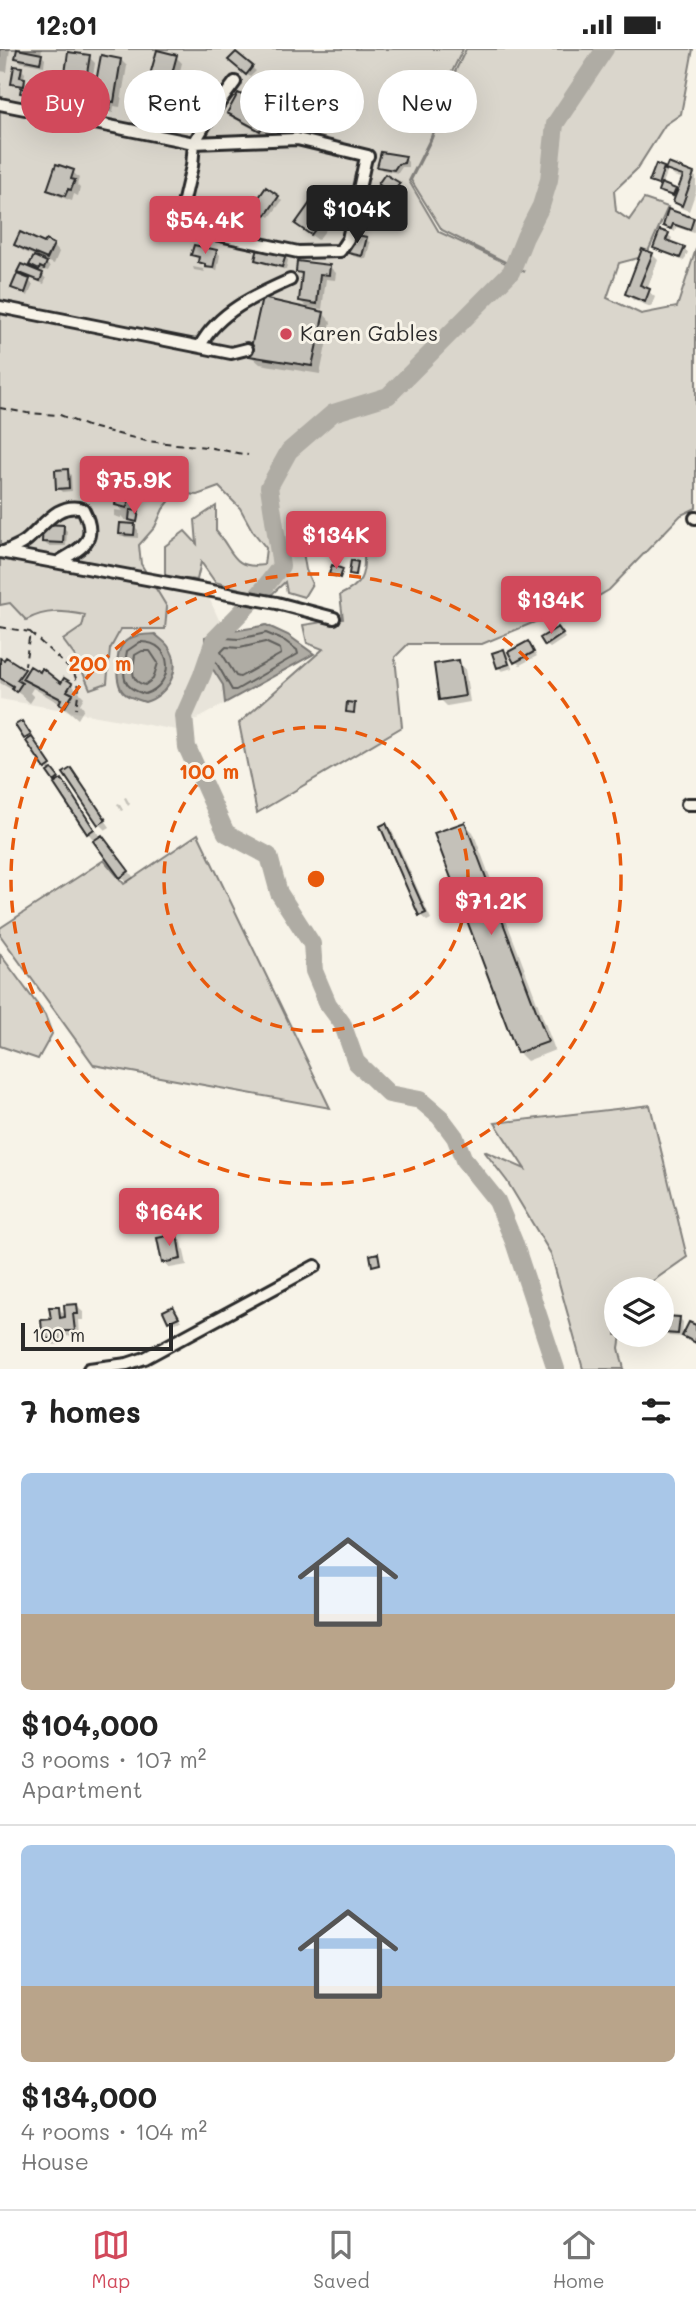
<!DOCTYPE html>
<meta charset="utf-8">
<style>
:root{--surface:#fff;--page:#f6f6f6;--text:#222;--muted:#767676;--line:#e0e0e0;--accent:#d1495b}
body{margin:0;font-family:Mali,sans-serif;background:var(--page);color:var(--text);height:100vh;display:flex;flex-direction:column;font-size:26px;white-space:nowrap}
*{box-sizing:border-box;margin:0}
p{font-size:23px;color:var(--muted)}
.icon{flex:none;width:38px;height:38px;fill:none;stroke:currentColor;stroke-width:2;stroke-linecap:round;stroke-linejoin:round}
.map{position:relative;height:1320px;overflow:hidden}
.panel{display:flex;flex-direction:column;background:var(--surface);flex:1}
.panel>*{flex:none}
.guide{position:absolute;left:21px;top:21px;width:654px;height:63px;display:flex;gap:14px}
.fabs{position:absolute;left:604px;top:1228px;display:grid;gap:14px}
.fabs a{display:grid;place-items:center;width:70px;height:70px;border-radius:50%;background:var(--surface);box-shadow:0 7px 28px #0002;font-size:35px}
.scale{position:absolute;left:21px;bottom:18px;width:152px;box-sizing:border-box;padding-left:7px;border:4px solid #2b2b2b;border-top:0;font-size:19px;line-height:24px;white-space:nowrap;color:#2b2b2b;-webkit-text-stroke:5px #f7f3e8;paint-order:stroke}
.price{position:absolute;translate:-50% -60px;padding:0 16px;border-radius:7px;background:var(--accent);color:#fff;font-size:23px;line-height:46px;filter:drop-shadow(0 2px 4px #0008)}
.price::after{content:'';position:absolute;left:50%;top:42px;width:21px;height:16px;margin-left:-10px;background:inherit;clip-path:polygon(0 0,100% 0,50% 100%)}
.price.on{background:#222;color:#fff}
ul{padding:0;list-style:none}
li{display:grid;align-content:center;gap:14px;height:371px;padding:0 21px}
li+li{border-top:2px solid var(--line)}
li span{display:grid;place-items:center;height:217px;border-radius:10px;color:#555}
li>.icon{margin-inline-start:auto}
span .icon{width:126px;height:126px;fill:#fffc;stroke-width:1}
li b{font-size:30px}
h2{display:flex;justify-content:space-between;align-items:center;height:84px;padding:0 21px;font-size:30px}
.tag{padding:0 24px;border-radius:32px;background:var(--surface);box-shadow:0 7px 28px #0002;font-size:24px;line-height:63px}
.tag.on{background:var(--accent);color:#fff}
.status{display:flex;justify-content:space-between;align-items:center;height:49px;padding:0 35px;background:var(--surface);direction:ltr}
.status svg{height:19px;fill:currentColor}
.tabs{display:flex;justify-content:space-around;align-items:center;height:98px;border-top:2px solid var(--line);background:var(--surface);font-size:19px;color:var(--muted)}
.tabs a{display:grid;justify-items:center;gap:4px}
.tabs .on{color:var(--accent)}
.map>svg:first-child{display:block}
.built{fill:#e8e4da}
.green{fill:#dad6cc;stroke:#82807c;stroke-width:2}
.water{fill:#afaca4;stroke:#7a7874;stroke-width:2}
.shadow{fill:#0003;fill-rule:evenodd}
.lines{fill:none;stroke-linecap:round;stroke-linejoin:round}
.shore{stroke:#605f5b;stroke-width:2}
.river{stroke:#afaca4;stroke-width:18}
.building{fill:#c4c1b9;stroke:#2b2b2b;stroke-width:2}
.minor-casing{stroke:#2b2b2b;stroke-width:16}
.path{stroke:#2b2b2b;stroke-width:2;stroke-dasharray:7 5;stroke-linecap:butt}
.minor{stroke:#f7f3e8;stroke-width:10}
.ring{fill:none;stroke:#e8590c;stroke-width:3.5;stroke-dasharray:12 9}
.poi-dot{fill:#d1495b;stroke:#f7f3e8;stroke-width:2.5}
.labels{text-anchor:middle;stroke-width:6;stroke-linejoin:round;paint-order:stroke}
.poi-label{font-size:21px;fill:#2b2b2b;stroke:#f7f3e8;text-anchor:start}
.centre{fill:#e8590c;stroke:#f7f3e8;stroke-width:3.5}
.ring-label{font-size:21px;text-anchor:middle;font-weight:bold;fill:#e8590c;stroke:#f7f3e8;stroke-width:6;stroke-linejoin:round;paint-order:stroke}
</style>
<div class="status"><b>12:01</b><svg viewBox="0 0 49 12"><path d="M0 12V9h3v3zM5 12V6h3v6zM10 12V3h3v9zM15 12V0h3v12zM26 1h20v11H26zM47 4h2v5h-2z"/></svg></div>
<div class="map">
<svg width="696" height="1320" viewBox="0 0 696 1320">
<rect width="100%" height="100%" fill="#f7f3e8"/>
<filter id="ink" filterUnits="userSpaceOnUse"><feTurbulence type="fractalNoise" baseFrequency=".0143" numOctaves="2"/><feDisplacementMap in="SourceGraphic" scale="14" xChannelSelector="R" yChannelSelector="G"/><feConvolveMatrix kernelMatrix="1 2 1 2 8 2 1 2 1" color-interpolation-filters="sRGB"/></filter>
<g filter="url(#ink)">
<path class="built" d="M0 507 199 542 210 551 224 582 238 583 266 576 288 586 314 605 177 681 0 650Z"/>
<path class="green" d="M0 0H463L450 27 431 88 409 132 439 183 525 223 442 181 411 131 432 89 452 29 466 0H693L681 65 665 76 637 120 614 142 616 162 629 171 644 150 668 158 646 207 619 214 607 249 641 265 677 258 696 200V459L681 466 609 541 549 576 542 570 482 595H408L395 608 402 678 257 764 239 674 323 600 307 594 303 576 343 570 340 546C362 536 365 527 364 503 358 500 350 497 344 493 326 479 318 461 291 471L303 503 306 521 312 535 304 548 287 543 285 533 271 546 243 541 215 533 201 513 197 531 165 528V497L185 482 197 495 195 471 216 457V482C234 502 232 521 264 516L266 499 252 481 240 459 219 438 197 446 176 444 163 460 155 478 139 496 141 515 167 558 165 580H121L110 600 107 634 90 640 77 610 63 591 82 578 85 566C62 562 47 560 26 571L10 554 0 556Z
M198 785 330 1059 94 1016 0 886V879L104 811 124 835Z
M0 905 45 966 52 985 38 1010 0 997Z
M650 1056 687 1208 640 1241H616V1286H621L619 1299 624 1320H583L551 1205 507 1132 484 1102 525 1120 495 1074Z"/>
<path class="water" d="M266 576 288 586 314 605 225 654 223 636 205 608V588C225 582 245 581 266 576Z
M155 585C159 589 165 593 168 597 184 619 168 646 145 653 138 650 129 649 124 644 115 636 115 604 123 595 131 585 144 586 155 585Z"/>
<path class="shadow" d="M0 0H10L7 23 0 22Z
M18 0H42L41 6 45 10 44 17 21 13 17 9Z
M236 5 256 22 250 28 231 11Z
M89 8 95 14 89 55 70 52 64 46Z
M176 8 182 14 176 37 158 32 152 25Z
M121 11 127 17 120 58 114 57 113 64 99 61 95 57V49Z
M21 20 25 24 24 30 28 35 27 42 37 44 38 48 23 45 22 39 13 35Z
M270 62 276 69 266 87 235 70 229 64Z
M405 109 408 113V118H402L398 124 382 121 379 117Z
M669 116 696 128V142L689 162 681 159 675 153 676 150 664 145 660 142 661 138 651 132 663 119 667 123ZM668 121 674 127 684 130 678 145 662 137Z
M73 123 79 129 77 136 80 139 78 147 74 145 72 152 56 146 49 140Z
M400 137 403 139 391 157 387 160 379 154 383 138 389 146H393Z
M278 148 282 152 270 168 259 161Z
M325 167 331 174 318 191 303 180Z
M693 171 696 173 694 184 676 178 675 183 665 177Z
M668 186 672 189 670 194 688 203 684 212 659 202 655 199Z
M366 190 370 194 366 210 353 207 350 203Z
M16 196H53L59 203 54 215 42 210 50 218 48 222 44 221 42 225 46 230 44 235 24 227 33 236 28 247 13 239 28 232 19 223 41 225 31 216 35 207 23 202Z
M216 202 220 206 217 222 204 216 201 210 193 206Z
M652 205 658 211 647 241 655 248 651 258 633 251 627 245Z
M285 207 288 211 286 221 261 214 257 211Z
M329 217 336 224 335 231 326 230 322 260 307 258 300 252 303 228 297 222Z
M193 218 203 220 205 223 194 221Z
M323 264 331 273 320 325 260 315 251 307Z
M67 422 71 426 72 442 62 443 58 439Z
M132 432 144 438 143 447 137 445 133 463 139 465 138 473 125 471 121 467V469L114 467V461L123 462 117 456 116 447 110 440Z
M134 477 138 481V489L125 488 121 484Z
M63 478 67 482 66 497H48L44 493Z
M562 584 565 589 550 599 546 596Z
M528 594 537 607 520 616 516 613Z
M504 602 508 606 512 619 502 622 498 618Z
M0 611 27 625 61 637 65 631 71 635 84 648 80 655 84 660 78 670 62 656 33 639 30 644 34 648 30 654 20 645 0 634Z
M459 613 465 620 470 653 447 657 440 650Z
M22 674 60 733 67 739 101 789 108 794 134 829 127 834 88 784 50 723 25 689Z
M71 721 110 778 105 781 99 775Z
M126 748 130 755 128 757 124 749Z
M119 754 123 761 121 762 117 755Z
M464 775 473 783 555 1001 527 1012 518 1003Z
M386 776 392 782 431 870 427 872 420 866Z
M204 1169 206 1176H200L198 1170Z
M176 1187 182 1193 187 1216 170 1219 163 1213Z
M76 1257 83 1263 84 1271H79L80 1288 62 1287 63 1295 54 1296 44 1282 58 1259 67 1268Z
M173 1259 181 1272 173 1275 169 1272Z
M679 1269 683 1273 682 1288 669 1287 665 1283Z"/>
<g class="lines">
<path class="shore" d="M266 584 285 592 297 601 298 605 236 641H232L212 606V594L225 589 239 590Z
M140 593C175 592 175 636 145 645 119 638 123 625 127 602Z
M265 593 280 600 281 605 240 628 236 627 221 603 226 598 240 599Z
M142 602H150L158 614 153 630 145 636C129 632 133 620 135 606Z"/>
<path class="river" d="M556 1320 514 1193 497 1152 464 1111 455 1088 440 1068 420 1051 389 1045 356 1013 342 974 328 955 314 922 312 895 279 844 269 807 226 784 187 698 184 667 202 626 214 591 261 543 281 517 269 438 289 402 333 364 388 347 511 223 525 188 541 157 549 131 555 75 605 0"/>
</g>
<path class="building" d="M17 0 42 5 40 14 15 9Z
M157 1 177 6 170 32 150 26Z
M68 3 90 6 83 49 62 46Z
M236 3 253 17 246 26 228 11Z
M101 6 121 10 114 53 93 49Z
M14 17 22 18 20 28 25 29 24 37 11 35Z
M21 39 37 43 36 47 20 44Z
M238 44 271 61 260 82 227 64Z
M95 51 111 54 109 61 93 58Z
M381 103 406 107 404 114 398 115 394 121 377 118Z
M668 114 694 124 682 157 673 153 683 127 665 121Z
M56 115 74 121 71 130 75 131 71 141 68 140 65 147 47 141Z
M656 115 664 118 658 136 649 133Z
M385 125 400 134 383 157 373 151 381 137 378 135Z
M661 134 676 140 673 147 658 142Z
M266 138 279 147 266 166 253 157Z
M310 154 326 166 311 186 295 175Z
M668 160 694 169 690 181 673 175 671 180 663 177Z
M660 181 669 184 666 191 685 198 680 209 653 199Z
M20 183 44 194 46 191 54 195 47 210 14 196Z
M352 185 367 188 362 207 348 204Z
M194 196 217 201 213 219 205 218V215L198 213 199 208 191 206Z
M258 199 286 206 282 218 255 211Z
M642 200 653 204 640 236 650 240 645 253 625 245Z
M34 207 47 213 44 220 40 218 39 221 29 216Z
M297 212 330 216 329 226 320 225 317 255 299 252 302 224 296 223Z
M21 215 43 224 40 232 17 223Z
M17 225 30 230 25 244 11 239Z
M262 249 324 263 312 317 249 307Z
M68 420 69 439 56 440 55 421Z
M120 428 133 430 127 459 115 456 117 443 108 441 110 430 119 432Z
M135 434 144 435 142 446 133 445Z
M130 461 139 462 137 473 129 471Z
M120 474 135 475 134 486 119 485Z
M43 475 64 476 63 494 42 493Z
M351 511 358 513 356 526 349 525Z
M332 516 343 520 340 529 329 525Z
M558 578 563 585 545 597 540 589Z
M528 592 534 603 514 614 508 603Z
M504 600 509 615 497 619 492 604Z
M6 608 25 620 17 631 22 634 16 643 12 640 13 637 0 629V609L4 611Z
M459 611 465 647 439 651 434 615Z
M30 617 40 623 42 619 61 634 64 629 72 634 67 642 73 645 65 658 59 655 61 650 22 630Z
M347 653 355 654 354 664 346 663Z
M22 672 31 686 24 690 15 676Z
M32 688 51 716 45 720 26 692Z
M71 719 106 771 98 776 63 724Z
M52 720 59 729 54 733 47 723Z
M62 730 94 780 87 785 54 735Z
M465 773 548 993 517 1004 434 784Z
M386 774 426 864 419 867 380 777Z
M102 786 129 822 120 829 93 792Z
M177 1185 181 1210 162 1214 157 1189Z
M378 1204 380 1215 372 1217 370 1206Z
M77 1255 78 1265H73L75 1282H57L58 1289 46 1290 45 1283H42L41 1271 51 1270 49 1258H59L60 1269 65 1268 64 1256Z
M173 1257 179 1268 168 1273 163 1262Z
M665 1267 680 1268 678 1285 664 1284Z
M689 1273 696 1276V1294L682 1287Z"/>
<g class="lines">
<g class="minor-casing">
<path id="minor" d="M235 33 212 64 194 94 192 117 181 164 182 170 191 180 298 203 340 202 348 190 366 108
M0 55 194 94 297 90 368 107
M0 258 231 304 247 300
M200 297C218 263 256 246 290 231
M695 469H696
M0 503 277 554 334 569
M4 503C12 499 22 496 28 490 44 476 59 452 83 460 99 491 84 498 58 513
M687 755H696
M89 1320 127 1315 145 1309 315 1217"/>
</g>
<path class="path" d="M0 359 27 364 60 366 87 377 146 392 207 398 248 406
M0 578 30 583 25 616
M30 583 74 624 79 638 76 660"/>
<use href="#minor" class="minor"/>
</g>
</g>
<g class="ring">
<circle cx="316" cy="830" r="152"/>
<circle cx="316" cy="830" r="305"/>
</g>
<circle class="poi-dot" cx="286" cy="285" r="7"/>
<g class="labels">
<g class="poi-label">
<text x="300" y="292">Karen Gables</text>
</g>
</g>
<circle cx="316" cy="830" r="10" class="centre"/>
<g class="ring-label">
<text x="100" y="622">200 m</text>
<text x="209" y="730">100 m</text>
</g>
</svg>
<div class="fabs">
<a><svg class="icon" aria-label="layers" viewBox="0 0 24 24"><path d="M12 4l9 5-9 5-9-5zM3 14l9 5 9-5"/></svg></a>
</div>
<div class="scale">100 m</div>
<b class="price on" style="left:357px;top:196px">$104K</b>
<b class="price" style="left:205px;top:207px">$54.4K</b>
<b class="price" style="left:134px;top:467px">$75.9K</b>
<b class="price" style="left:336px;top:522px">$134K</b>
<b class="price" style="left:551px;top:587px">$134K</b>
<b class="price" style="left:491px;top:888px">$71.2K</b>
<b class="price" style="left:169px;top:1199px">$164K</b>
<div class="guide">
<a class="tag on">Buy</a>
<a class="tag">Rent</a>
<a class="tag">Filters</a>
<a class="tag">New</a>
</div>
</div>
<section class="panel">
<h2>7 homes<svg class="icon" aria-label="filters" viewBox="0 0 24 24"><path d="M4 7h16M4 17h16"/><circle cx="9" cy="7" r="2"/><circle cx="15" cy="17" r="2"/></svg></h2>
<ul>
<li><span style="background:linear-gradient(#a9c7e8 65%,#b9a48a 0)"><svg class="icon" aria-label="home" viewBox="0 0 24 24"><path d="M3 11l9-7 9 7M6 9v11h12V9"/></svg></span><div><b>$104,000</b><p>3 rooms · 107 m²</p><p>Apartment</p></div></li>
<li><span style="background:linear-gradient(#a9c7e8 65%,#b9a48a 0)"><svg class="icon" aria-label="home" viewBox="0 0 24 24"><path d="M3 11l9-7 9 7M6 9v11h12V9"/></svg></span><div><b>$134,000</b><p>4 rooms · 104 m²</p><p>House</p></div></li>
</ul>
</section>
<nav class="tabs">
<a class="on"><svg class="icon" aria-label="map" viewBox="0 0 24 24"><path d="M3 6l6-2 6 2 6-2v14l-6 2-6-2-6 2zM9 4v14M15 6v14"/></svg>Map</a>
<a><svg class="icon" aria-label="saved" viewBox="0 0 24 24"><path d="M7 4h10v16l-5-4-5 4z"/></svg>Saved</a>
<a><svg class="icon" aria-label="home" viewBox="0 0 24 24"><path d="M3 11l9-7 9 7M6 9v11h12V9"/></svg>Home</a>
</nav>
